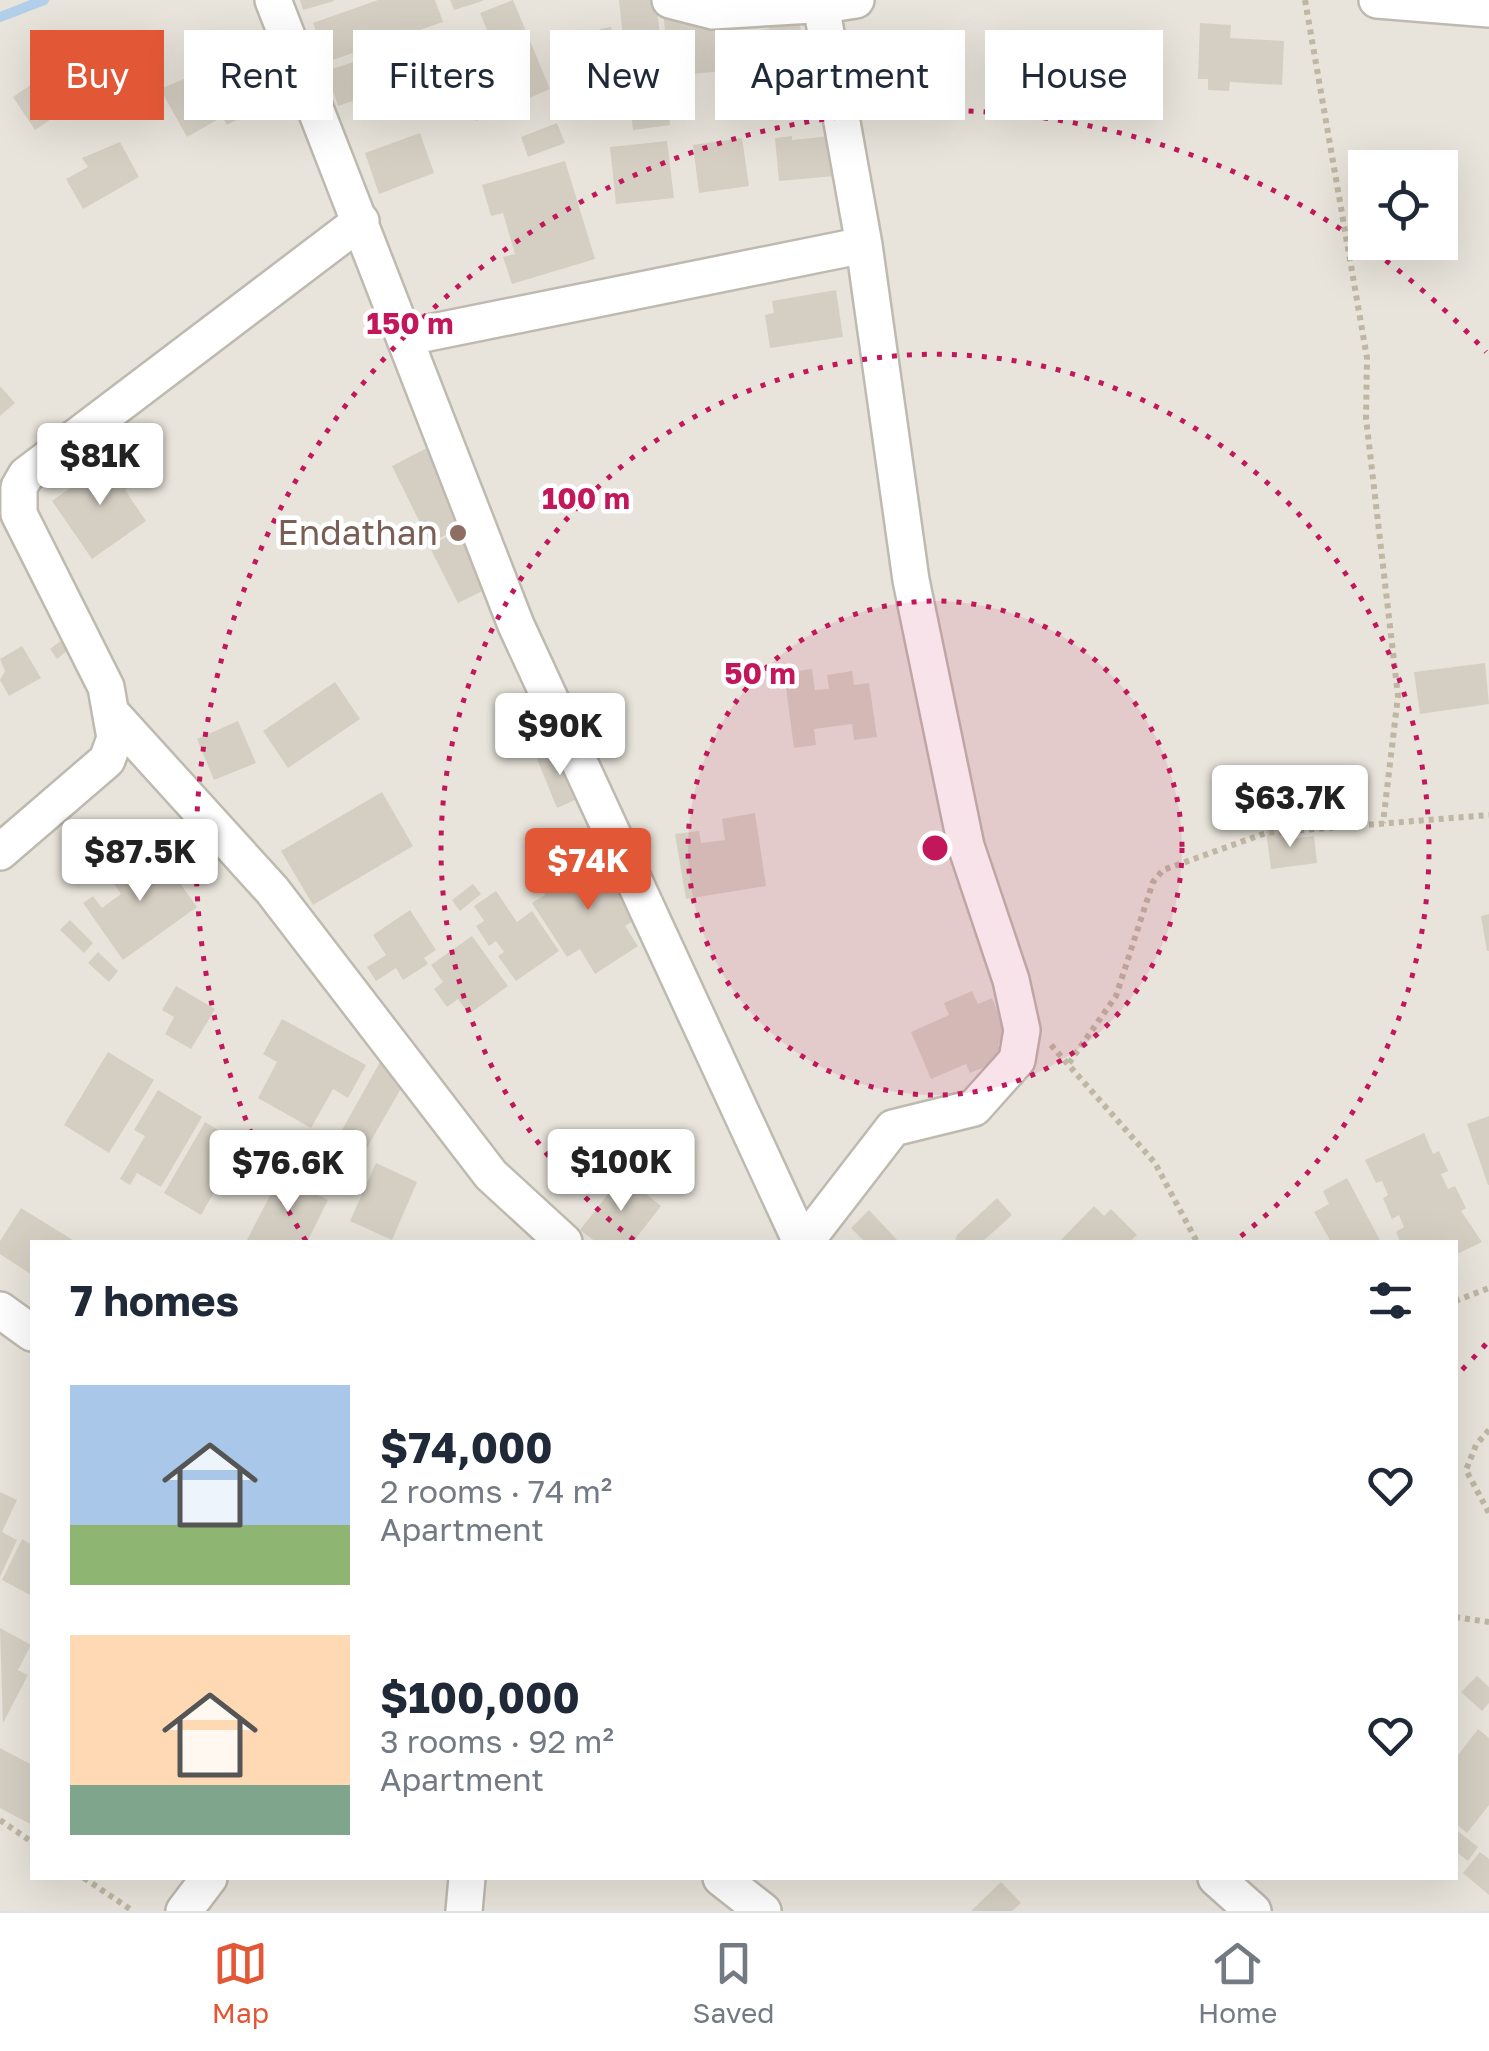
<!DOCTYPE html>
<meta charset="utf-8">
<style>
:root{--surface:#fff;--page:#f6f6f7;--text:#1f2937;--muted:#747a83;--line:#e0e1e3;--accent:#e25836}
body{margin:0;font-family:"Golos Text",sans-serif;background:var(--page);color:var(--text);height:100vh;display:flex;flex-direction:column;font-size:38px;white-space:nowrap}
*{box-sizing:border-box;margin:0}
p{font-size:32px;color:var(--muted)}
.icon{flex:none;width:55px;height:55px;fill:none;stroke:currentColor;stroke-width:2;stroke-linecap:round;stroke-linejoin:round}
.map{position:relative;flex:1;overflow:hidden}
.sheet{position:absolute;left:30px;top:1240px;width:1428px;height:640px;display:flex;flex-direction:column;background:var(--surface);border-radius:0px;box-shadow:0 10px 40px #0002}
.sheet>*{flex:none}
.guide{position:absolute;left:30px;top:30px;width:1430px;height:90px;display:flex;gap:20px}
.tools{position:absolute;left:1348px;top:150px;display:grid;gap:20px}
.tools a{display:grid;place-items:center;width:110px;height:110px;border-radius:0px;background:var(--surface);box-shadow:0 10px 40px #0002;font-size:50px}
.price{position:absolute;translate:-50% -85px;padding:0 22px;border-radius:10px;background:#fff;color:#222;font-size:32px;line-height:65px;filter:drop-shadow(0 2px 5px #0008)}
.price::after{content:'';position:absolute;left:50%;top:60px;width:30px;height:22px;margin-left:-15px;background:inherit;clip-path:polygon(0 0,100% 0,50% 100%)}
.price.current{background:var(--accent);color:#fff}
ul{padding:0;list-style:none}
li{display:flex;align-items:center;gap:30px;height:250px;padding:0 40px}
li span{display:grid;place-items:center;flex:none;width:280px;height:200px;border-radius:0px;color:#555}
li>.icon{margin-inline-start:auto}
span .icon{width:120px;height:120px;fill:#fffc;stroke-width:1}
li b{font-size:42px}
h2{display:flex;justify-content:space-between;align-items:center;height:120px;padding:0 40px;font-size:42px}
.pill{padding:0 35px;border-radius:0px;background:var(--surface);box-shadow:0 10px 40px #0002;font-size:35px;line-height:90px}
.pill.current{background:var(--accent);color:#fff}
.tab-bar{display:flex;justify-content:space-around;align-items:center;height:140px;border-top:2px solid var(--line);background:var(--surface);font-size:28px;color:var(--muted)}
.tab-bar a{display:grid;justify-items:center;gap:5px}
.tab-bar .current{color:var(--accent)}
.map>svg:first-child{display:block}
.residential{fill:#e8e4db;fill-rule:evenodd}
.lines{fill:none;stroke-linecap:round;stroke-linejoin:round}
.stream{stroke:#b1cfe9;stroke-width:10}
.building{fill:#d5cfc3}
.minor-casing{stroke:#bfbab0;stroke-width:40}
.path{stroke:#bfb6a3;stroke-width:6;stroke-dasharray:5 5;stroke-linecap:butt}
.minor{stroke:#fff;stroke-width:35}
.ring{fill:none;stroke:#c2185b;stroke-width:5;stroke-dasharray:5 10}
.education-dot{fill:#8d6e63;stroke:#fff;stroke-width:4}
.labels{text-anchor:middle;stroke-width:9;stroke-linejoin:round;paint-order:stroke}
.education-label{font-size:35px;fill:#785e54;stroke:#fff;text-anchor:end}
.centre{fill:#c2185b;stroke:#fff;stroke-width:5}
.ring-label{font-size:30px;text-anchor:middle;font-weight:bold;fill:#c2185b;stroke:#fff;stroke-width:9;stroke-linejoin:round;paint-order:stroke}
</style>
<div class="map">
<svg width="1489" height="1911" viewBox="0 0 1489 1911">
<rect width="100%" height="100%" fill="#f4f2ec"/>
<path class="residential" d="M0 0H1489V1911H0ZM1365 168H1440V242H1365ZM32 1242H1455V1878H32Z"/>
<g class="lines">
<path class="stream" d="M0 17 44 0"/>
</g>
<path class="building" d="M300 0H333L334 1 303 10Z
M378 0H435L443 22 327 62 313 23Z
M450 0H483V1L454 10Z
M513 0 550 89 476 121 447 52 489 35 480 13Z
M619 0H656L670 125 633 130Z
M798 6 806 75 747 82 741 32 769 29 767 10Z
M663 9 719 21 723 71 669 76Z
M1200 23 1231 25 1230 38 1284 41 1282 85 1230 82 1229 91 1208 90V79H1198Z
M611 27 616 54 605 56 600 29Z
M438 34 450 68 338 106 326 71Z
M228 44 262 106 227 125 222 117 187 137 160 89 210 68 205 58Z
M61 64 69 76 77 71 91 92 35 130 13 97Z
M285 82 298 102 278 114 266 94Z
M557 123 565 143 528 157 521 137Z
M420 133 434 173 379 194 365 153Z
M792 136V140L831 136 835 176 779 181 775 138Z
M742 138 749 186 699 193 693 145Z
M667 141 674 198 616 204 610 147Z
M120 142 139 177 83 209 66 179 88 167 82 158Z
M565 161 595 259 512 284 503 257 515 254 503 213 491 216 482 185Z
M836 290 843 337 770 348 765 315 774 313 772 301Z
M0 386 15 403 0 416Z
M429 447 467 524 430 543 392 466Z
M114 457 133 484 125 490 146 521 92 559 52 501Z
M466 527 495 585 458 603 429 546Z
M62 640 69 649 57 659 50 649Z
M22 646 41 678 9 696 0 680 5 671 0 659Z
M1485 663 1489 704 1420 714 1414 672Z
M812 669 815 690 829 689 827 675 852 671 854 685 869 683 877 737 854 740 852 724 814 729 816 745 794 748 784 673Z
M335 682 360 719 288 768 263 731Z
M238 721 256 763 214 780 197 739Z
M563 747 584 796 557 808 537 759Z
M382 792 413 846 313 905 281 851Z
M755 813 766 886 686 899 675 834 699 831 701 843 725 840 722 819Z
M1283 828 1285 840 1314 836 1317 863 1271 869 1266 830Z
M137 848 152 869 164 861 197 907 123 960 83 903 93 896 102 908 121 894 105 871Z
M603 857 641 916 625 926 638 946 595 974 580 949 567 957 532 903 545 895 538 883 574 860 582 871Z
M473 884 481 894 460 911 452 900Z
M496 891 517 922 532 911 559 951 516 981 498 956 504 952 496 941 489 946 476 926 484 921 474 906Z
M410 910 436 950 424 958 428 964 403 980 396 968 376 981 367 967 386 955 373 935Z
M1489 914V951H1487L1481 916Z
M70 920 93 943 84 953 60 930Z
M472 936 508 986 469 1014 458 999 447 1007 434 989 443 982 431 965Z
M98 952 118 971 109 982 88 963Z
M176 986 215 1009 191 1049 165 1034 174 1017 162 1010Z
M972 991 978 1004 992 998 1009 1039 998 1044 1004 1059 970 1073 966 1064 931 1079 911 1032 949 1015 944 1003Z
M282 1019 366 1065 348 1098 333 1089 311 1128 258 1098 277 1062 263 1054Z
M108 1052 154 1080 109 1153 64 1125Z
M380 1062 407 1078 349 1179 323 1164Z
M158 1090 202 1117 161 1187 137 1173 130 1185 120 1179 145 1136 134 1130Z
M1489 1116V1185H1488L1467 1124Z
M205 1122 242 1144 201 1215 164 1193Z
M1424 1133 1433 1154 1439 1151 1448 1171 1441 1174 1448 1189 1455 1186 1466 1208 1461 1211 1482 1242 1455 1255V1242H1400L1396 1232 1404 1227 1399 1215 1392 1219 1383 1198 1388 1195 1382 1181 1376 1183 1365 1160Z
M376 1163 417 1182 392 1240 350 1221Z
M623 1175 661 1206 633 1242H596L580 1230Z
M280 1176 328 1200 307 1242H246Z
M1347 1178 1381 1242H1331L1314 1212 1329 1204 1323 1191Z
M997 1198 1012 1215 982 1242H955L957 1235Z
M1094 1206 1104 1216 1111 1209 1137 1235 1129 1242H1059Z
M21 1208 76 1242H32V1275L0 1254V1241Z
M869 1210 899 1242H865L851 1228Z
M0 1492 17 1500 2 1532 17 1540 0 1577Z
M22 1539 32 1545V1596L2 1580Z
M0 1628 31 1645 18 1670 28 1675 3 1723Z
M1477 1676 1489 1687V1703L1482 1711 1461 1692Z
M1478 1729 1489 1738V1805L1467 1833 1455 1823V1759Z
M0 1748 32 1765V1825L0 1808Z
M1455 1829 1478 1847 1468 1861 1455 1851Z
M1480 1852 1489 1859V1895L1463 1873Z
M1001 1882 1021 1903 1012 1911H971Z"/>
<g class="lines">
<g class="minor-casing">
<path id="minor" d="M273 0 516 625 801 1242
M670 0 713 11 830 4
M1377 0 1489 9
M408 337 864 245
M115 717 272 890 491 1175 564 1242
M0 852 107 760 115 738 106 687 19 514V487L26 475 361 221
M805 1242 893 1128 974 1108 1017 1060 1022 1030 1011 980 966 846 911 580 864 245 823 16 830 4 856 0
M0 1310 32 1333
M721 1878 763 1911
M1216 1878 1253 1911
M184 1911 209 1878
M464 1911 467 1878"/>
</g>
<path class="path" d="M1305 0 1367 358 1366 418 1398 696 1383 823
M1051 1045 1155 1163 1197 1242
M1069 1063 1116 996 1153 882 1163 870 1266 833 1489 815
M1455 1301 1489 1288
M1489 1430 1476 1445 1466 1470 1489 1513
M1455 1617 1489 1622
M0 1820 32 1842
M84 1878 133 1911"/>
<use href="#minor" class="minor"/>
</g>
<circle cx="935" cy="848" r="247" fill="#c2185b" fill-opacity=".12"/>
<g class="ring">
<circle cx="935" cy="848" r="247"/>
<path d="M634 1240A494 494 0 1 1 1236 1240"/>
<path d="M1486 1344A742 742 0 0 1 1455 1377M306 1241A742 742 0 0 1 1486 352"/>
</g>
<circle class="education-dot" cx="458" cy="533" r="10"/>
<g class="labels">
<g class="education-label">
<text x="438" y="545">Endathan</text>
</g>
</g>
<circle cx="935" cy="848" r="15" class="centre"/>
<g class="ring-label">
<text x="410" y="334">150 m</text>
<text x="586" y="509">100 m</text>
<text x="760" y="684">50 m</text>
</g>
</svg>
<div class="tools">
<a><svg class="icon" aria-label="locate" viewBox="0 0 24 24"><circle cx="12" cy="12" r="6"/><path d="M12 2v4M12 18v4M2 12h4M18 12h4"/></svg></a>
</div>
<b class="price" style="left:100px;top:508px">$81K</b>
<b class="price" style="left:560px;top:778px">$90K</b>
<b class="price" style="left:1290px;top:850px">$63.7K</b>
<b class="price" style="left:140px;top:904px">$87.5K</b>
<b class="price current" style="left:588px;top:913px">$74K</b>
<b class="price" style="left:621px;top:1214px">$100K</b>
<b class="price" style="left:288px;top:1215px">$76.6K</b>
<div class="guide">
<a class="pill current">Buy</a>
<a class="pill">Rent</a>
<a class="pill">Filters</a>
<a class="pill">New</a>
<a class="pill">Apartment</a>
<a class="pill">House</a>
</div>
<section class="sheet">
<h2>7 homes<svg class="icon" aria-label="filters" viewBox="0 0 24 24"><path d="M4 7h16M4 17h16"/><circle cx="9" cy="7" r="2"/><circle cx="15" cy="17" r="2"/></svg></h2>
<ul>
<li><span style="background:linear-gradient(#a9c7e8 70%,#8fb573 0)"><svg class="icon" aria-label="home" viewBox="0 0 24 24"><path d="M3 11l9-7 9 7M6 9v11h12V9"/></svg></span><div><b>$74,000</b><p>2 rooms · 74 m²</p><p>Apartment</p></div><svg class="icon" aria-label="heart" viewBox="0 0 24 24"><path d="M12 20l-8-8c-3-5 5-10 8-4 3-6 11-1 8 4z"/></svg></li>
<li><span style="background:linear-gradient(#ffd9b3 75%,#7fa58c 0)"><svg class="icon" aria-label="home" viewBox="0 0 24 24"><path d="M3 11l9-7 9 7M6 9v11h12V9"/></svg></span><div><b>$100,000</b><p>3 rooms · 92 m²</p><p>Apartment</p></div><svg class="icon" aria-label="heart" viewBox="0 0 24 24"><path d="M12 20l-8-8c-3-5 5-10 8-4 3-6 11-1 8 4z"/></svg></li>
</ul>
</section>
</div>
<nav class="tab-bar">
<a class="current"><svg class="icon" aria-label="map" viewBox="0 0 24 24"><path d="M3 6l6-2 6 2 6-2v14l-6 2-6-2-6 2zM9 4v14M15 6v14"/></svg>Map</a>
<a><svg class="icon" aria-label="saved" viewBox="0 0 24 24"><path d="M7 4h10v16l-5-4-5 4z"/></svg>Saved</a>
<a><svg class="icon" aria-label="home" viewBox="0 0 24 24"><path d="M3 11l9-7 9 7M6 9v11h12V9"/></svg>Home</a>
</nav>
